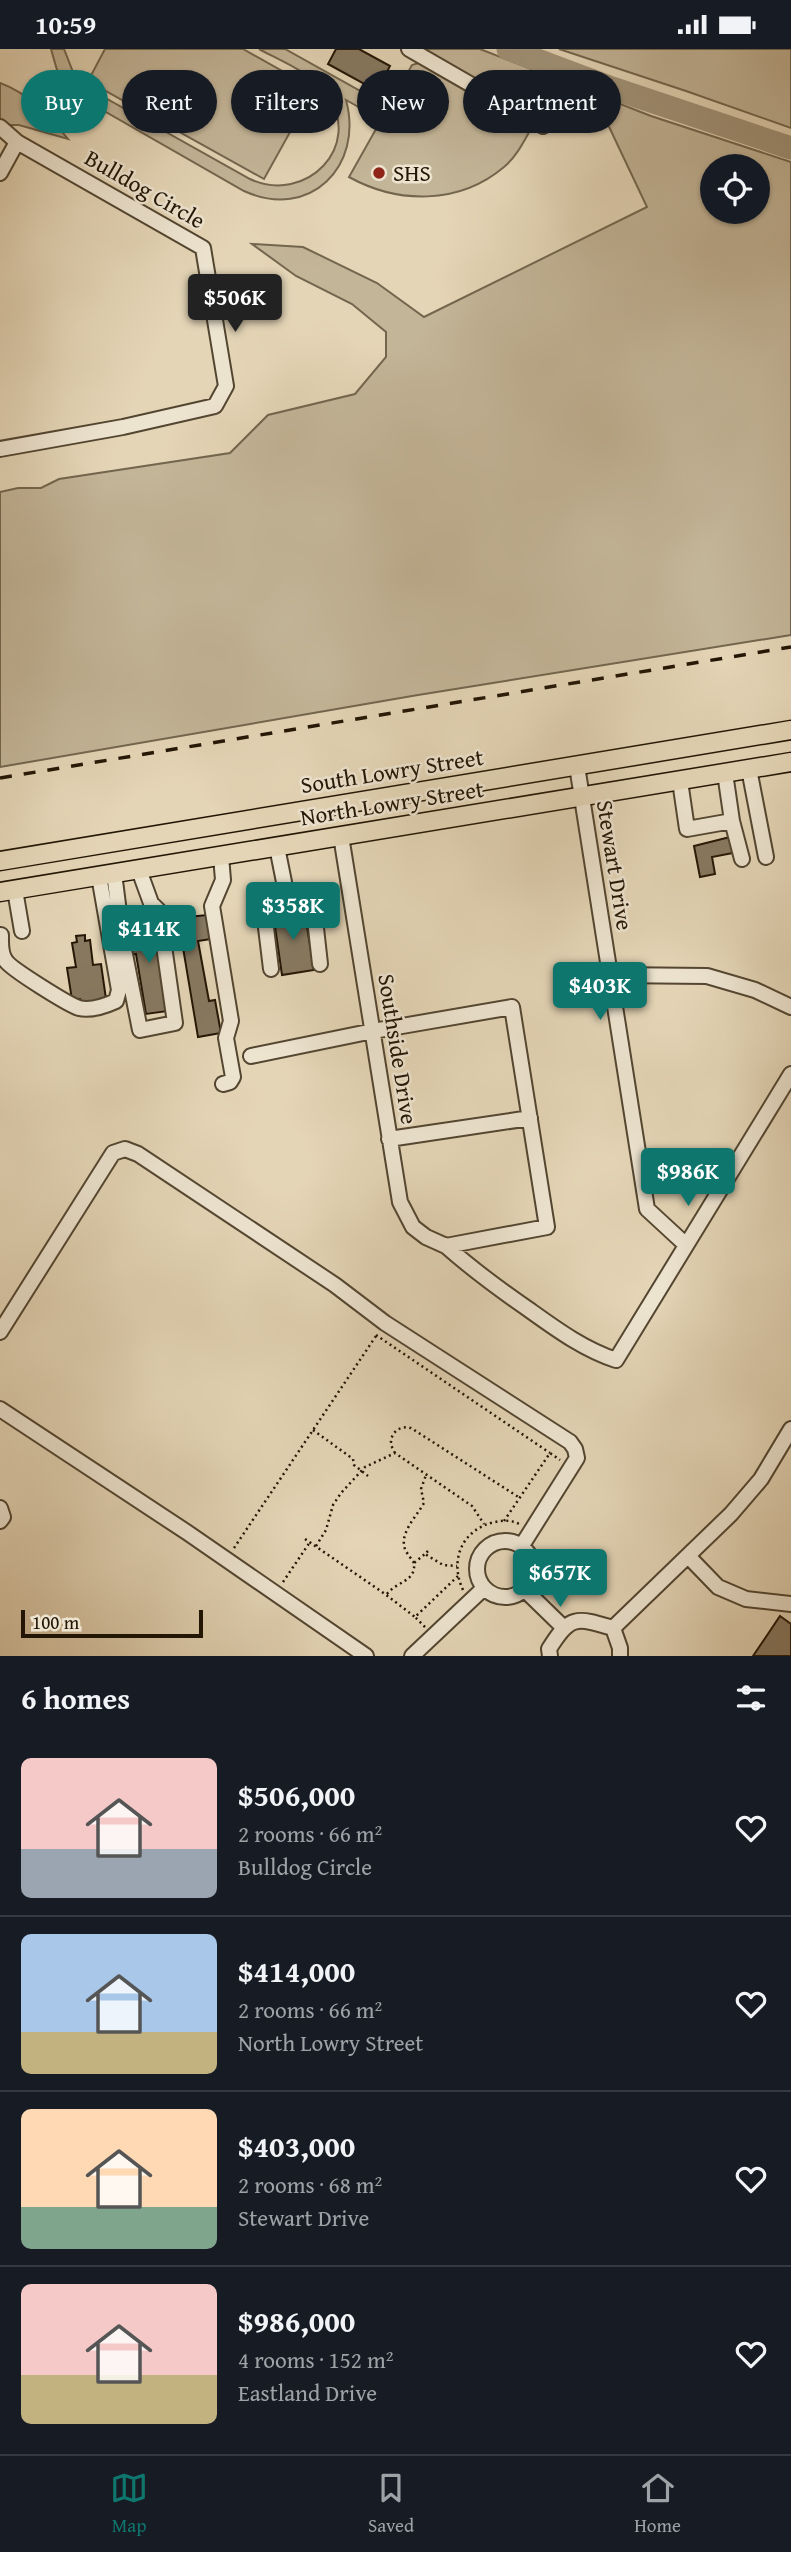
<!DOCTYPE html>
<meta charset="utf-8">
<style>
:root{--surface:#171b24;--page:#242831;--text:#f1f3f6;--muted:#9ea1a6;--line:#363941;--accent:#0f766e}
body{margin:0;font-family:"Gentium Book Plus",serif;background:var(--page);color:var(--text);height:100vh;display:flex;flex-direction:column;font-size:26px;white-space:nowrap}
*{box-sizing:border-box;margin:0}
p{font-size:23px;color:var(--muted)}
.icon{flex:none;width:38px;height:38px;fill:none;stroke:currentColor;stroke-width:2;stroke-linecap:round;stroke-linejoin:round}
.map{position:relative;height:1607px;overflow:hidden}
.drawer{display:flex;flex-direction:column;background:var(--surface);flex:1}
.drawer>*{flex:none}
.banner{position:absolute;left:21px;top:21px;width:749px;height:63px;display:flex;gap:14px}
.tools{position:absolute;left:700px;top:105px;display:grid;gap:14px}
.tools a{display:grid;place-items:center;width:70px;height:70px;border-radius:50%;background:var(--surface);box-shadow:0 2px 5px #0004;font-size:35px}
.scale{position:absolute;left:21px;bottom:18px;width:182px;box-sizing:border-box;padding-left:7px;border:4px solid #231605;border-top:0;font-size:19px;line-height:24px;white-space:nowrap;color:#231605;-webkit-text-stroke:5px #ede4d0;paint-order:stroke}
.price{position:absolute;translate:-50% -60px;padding:0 16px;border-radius:7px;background:var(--accent);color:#fff;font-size:23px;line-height:46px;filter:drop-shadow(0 2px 4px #0008)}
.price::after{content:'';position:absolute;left:50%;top:42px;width:21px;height:16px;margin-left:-10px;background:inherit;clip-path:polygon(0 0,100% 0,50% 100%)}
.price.active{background:#222;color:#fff}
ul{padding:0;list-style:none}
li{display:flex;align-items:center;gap:21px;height:175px;padding:0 21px}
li+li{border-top:2px solid var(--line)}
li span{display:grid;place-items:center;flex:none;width:196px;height:140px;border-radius:10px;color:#555}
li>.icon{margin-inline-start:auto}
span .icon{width:84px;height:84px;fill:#fffc;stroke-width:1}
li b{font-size:30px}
h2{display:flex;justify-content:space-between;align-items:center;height:84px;padding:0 21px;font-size:30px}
.chip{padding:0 24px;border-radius:32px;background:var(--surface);box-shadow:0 2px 5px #0004;font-size:24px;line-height:63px}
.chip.active{background:var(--accent);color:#fff}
.status{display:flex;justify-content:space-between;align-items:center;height:49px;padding:0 35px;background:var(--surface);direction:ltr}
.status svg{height:19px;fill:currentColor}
.menu{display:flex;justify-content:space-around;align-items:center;height:98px;border-top:2px solid var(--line);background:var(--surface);font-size:19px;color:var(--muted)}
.menu a{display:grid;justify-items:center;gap:4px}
.menu .active{color:var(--accent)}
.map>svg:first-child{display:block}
.green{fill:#c3b598;stroke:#73664e;stroke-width:2;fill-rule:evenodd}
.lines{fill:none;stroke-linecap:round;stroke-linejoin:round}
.river{stroke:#a2947a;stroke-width:23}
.building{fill:#877961;stroke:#231605;stroke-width:2}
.minor-casing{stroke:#534631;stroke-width:18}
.major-casing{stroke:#231605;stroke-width:21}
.path{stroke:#231605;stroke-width:2.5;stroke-dasharray:2 3.5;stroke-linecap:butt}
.minor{stroke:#ede4d0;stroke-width:14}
.major{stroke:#e4d5b6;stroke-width:18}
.rail{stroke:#231605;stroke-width:3.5;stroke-dasharray:12 12;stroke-linecap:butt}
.poi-dot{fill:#8f2418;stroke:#ede4d0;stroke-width:2.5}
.labels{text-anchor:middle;stroke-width:5;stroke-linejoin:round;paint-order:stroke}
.poi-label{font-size:23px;fill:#231605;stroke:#ede4d0;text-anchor:start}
.street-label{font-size:23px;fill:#231605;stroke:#ede4d0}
</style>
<div class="status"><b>10:59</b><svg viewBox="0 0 49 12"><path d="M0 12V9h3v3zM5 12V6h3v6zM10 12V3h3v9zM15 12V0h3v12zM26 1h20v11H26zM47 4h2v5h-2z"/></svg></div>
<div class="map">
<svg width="791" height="1607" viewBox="0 0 791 1607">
<rect width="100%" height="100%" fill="#e4d5b6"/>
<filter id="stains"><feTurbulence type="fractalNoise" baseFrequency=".00286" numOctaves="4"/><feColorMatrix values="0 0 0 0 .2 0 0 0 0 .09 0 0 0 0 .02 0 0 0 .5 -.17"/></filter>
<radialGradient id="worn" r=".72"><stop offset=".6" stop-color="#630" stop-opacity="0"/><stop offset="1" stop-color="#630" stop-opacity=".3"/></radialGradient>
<path class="green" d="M51 0H64L73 23 93 42 250 130C306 156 364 97 327 45 312 24 281 12 259 0H285L378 52 371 65 346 51C364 117 310 172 244 142L78 47 57 21Z
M105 0H243L314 40 264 130 88 32Z
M422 0H480L651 67 791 113V586L418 646 0 718V443L18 439H41L59 430 230 404 268 366 355 345 386 308V283L352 255 296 227 252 195 303 198 377 234 424 268 647 158 603 65 573 74 549 72ZM712 117H758V163H712Z
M559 0H791V79L686 42Z
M422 13 532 78C524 92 517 107 504 118 459 156 398 155 349 128L412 16Z
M0 34C30 45 48 66 68 90L19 76H0Z"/>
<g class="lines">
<path class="river" d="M508 0 612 39 791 99"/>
</g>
<path class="building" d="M336 0H359L390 17 377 42 328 15Z
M730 788 733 804 712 808 715 825 700 828 694 797Z
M304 859 314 921 282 926 273 864Z
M207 866 211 890 198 892 209 952 215 951 221 984 198 988 178 869Z
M158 872 168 962 146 965 136 905 129 906 127 895 131 894 128 877Z
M85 886V892L90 891 93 916 101 915 106 950 81 954 80 950 72 951 67 919 76 918 72 894 77 893 76 887Z
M780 1567 791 1575V1607H753Z"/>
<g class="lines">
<g class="minor-casing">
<path id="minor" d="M409 0 543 77
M0 78 17 93 203 199 226 337 215 357 123 378 0 400
M0 124 17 93
M577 717 647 1160 686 1196
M749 720 766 808
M725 724 732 772 742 810
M680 732 687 780 732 772
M277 798 287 848 312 843 320 915
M221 807 223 831 212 857 231 972 226 989 233 1028 230 1033 223 1035
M114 824 123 895 140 981 175 974 159 862 151 854 139 821
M15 841 22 882
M1 886C1 895 0 905 6 912 11 920 69 956 79 959 91 962 105 957 116 952L119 941 99 827
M271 920 263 854 287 848
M610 926 707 927 755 941 791 958
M251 1007 373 982 512 958 547 1178 446 1197 426 1188 413 1178 400 1153 341 787
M389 1090 530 1069
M446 1197C472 1220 499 1240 528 1260 556 1280 583 1300 616 1311L791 1025
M0 1283 113 1104 125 1100 138 1105 335 1236 385 1274 570 1393 575 1400 577 1409 521 1498
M0 1360 188 1484 366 1607
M0 1459 3 1468 0 1472
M477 1520a28 28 0 1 1 56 0a28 28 0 1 1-56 0Z
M688 1507 718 1538 746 1550 791 1555
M525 1541 563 1578
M613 1579 731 1465 761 1430 791 1380
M613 1579 620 1599V1607
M412 1607 484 1539
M550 1607 549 1600C570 1566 576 1568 613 1579"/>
</g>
<g class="major-casing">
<path id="major" d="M0 812 791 681
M0 843 791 713"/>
</g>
<path class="path" d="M376 1286 550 1404
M313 1381 353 1410 354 1416 368 1427
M395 1404 391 1396C390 1384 399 1376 411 1379L520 1449
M504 1472 550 1404 560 1411
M305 1490 385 1545 415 1568
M316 1497 326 1481 333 1456 341 1444 365 1418 395 1404 472 1457 484 1475
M234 1499 376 1287
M428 1502 425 1505 443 1516 457 1517
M414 1514C411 1509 407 1505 405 1500 399 1484 417 1467 424 1454L421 1440 426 1426
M283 1533 310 1493
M463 1541C449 1511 462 1480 495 1473 504 1471 513 1471 521 1476
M387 1545C397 1532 416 1533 414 1514L425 1505
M425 1578 415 1568 458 1527"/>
<use href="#minor" class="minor"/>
<use href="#major" class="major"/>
<path class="rail" d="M0 729 791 598"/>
</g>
<circle class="poi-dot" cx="379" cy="124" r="7"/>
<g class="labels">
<g class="poi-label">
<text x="393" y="132">SHS</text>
</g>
<g class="street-label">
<text transform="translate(145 140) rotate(30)" y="8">Bulldog Circle</text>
<text transform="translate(392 722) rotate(-9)" y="8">South Lowry Street</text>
<text transform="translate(392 754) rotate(-9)" y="8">North Lowry Street</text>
<text transform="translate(615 816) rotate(81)" y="8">Stewart Drive</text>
<text transform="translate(398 1000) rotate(81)" y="8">Southside Drive</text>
</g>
</g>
<rect width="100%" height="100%" filter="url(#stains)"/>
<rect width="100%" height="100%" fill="url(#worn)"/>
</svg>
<div class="tools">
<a><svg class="icon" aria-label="locate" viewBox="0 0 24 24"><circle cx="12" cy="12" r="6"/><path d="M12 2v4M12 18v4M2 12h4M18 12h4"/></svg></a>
</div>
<div class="scale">100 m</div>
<b class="price active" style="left:235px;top:285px">$506K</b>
<b class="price" style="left:293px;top:893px">$358K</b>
<b class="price" style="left:149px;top:916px">$414K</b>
<b class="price" style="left:600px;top:973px">$403K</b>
<b class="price" style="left:688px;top:1159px">$986K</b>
<b class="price" style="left:560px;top:1560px">$657K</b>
<div class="banner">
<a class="chip active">Buy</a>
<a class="chip">Rent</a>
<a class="chip">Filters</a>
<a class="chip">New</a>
<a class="chip">Apartment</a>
</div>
</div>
<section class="drawer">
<h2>6 homes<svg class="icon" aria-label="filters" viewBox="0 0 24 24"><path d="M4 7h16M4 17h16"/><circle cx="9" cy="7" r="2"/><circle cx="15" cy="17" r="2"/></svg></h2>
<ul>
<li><span style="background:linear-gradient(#f6c9c9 65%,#9aa5b1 0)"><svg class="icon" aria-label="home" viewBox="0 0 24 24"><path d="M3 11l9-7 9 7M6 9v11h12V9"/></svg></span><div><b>$506,000</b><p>2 rooms · 66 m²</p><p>Bulldog Circle</p></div><svg class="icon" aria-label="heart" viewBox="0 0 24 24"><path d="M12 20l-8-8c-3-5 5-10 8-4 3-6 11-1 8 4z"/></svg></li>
<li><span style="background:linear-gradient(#a9c7e8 70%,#c2b280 0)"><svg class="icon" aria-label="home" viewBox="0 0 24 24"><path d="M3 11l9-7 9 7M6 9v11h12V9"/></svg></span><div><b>$414,000</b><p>2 rooms · 66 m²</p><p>North Lowry Street</p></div><svg class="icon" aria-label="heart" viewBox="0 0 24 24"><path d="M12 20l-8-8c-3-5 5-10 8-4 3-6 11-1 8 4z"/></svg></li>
<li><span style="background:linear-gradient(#ffd9b3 70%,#7fa58c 0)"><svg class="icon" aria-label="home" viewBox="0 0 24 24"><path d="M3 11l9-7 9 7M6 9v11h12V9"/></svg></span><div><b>$403,000</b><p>2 rooms · 68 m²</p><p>Stewart Drive</p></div><svg class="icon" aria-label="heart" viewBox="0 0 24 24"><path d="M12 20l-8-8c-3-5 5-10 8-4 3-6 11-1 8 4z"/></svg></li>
<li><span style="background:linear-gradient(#f6c9c9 65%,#c2b280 0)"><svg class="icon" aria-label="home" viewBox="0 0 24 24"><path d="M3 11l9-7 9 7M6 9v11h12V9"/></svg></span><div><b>$986,000</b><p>4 rooms · 152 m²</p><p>Eastland Drive</p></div><svg class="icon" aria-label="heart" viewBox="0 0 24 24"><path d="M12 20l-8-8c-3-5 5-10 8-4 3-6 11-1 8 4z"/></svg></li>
</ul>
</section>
<nav class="menu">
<a class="active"><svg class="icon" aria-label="map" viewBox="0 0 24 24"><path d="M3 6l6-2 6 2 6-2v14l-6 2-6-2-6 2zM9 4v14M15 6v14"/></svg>Map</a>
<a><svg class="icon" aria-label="saved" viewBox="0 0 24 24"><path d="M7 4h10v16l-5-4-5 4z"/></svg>Saved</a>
<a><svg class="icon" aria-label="home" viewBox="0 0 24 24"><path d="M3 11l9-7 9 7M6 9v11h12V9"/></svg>Home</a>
</nav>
